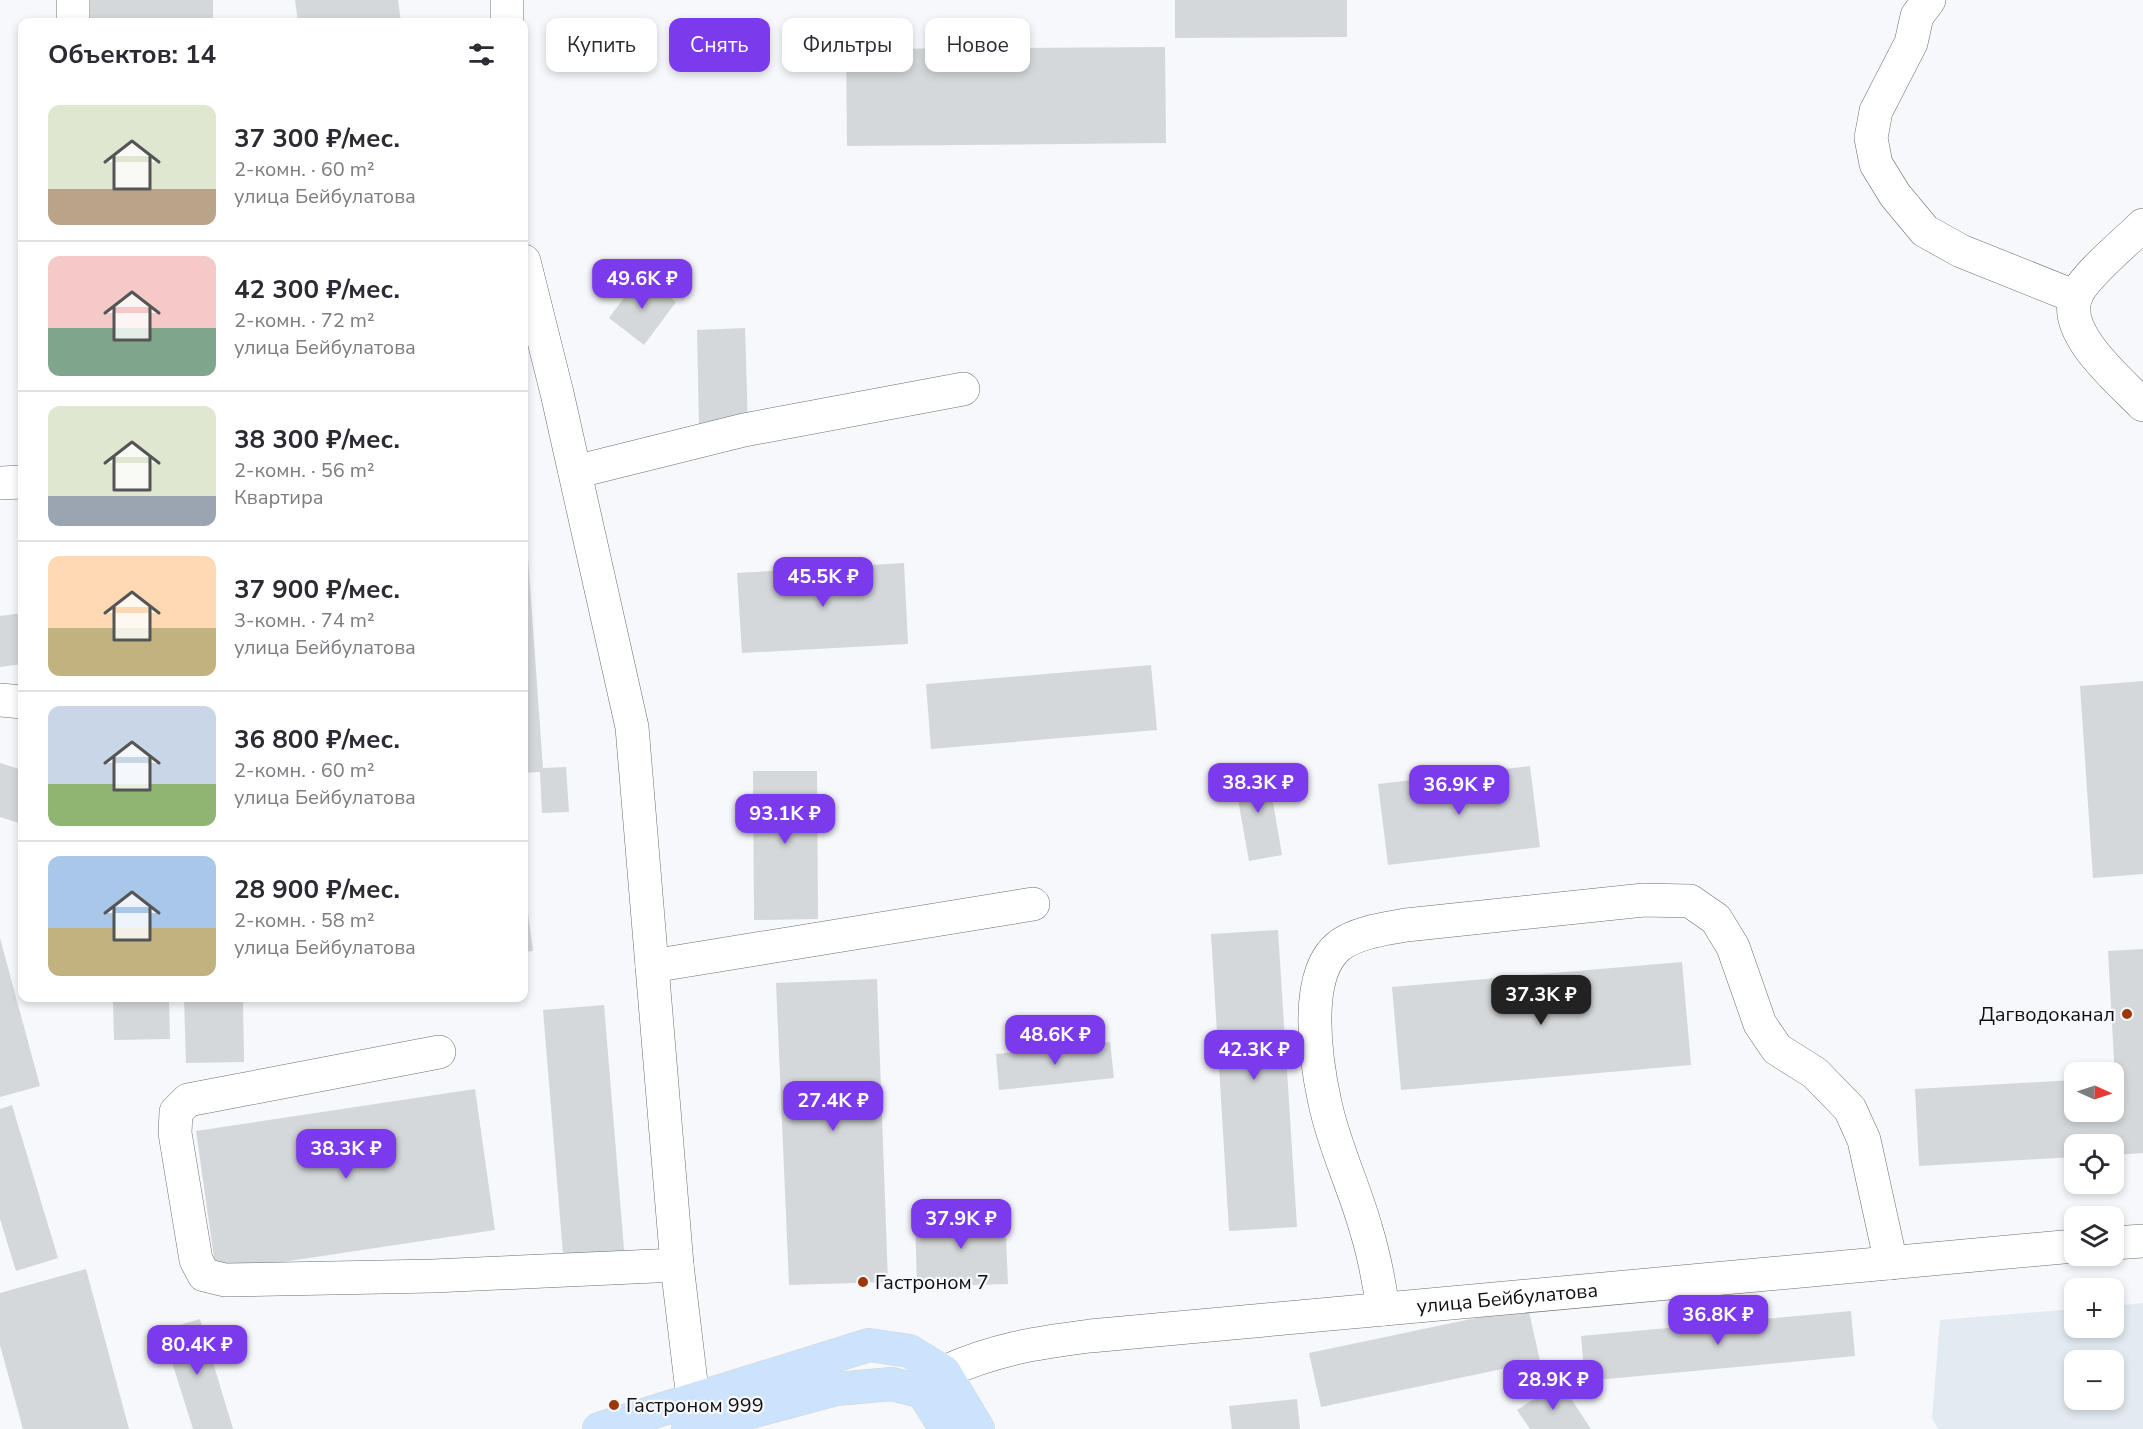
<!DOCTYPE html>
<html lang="ru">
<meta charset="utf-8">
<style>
:root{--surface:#fff;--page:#f2f2f3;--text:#2b2b33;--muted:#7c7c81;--line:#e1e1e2;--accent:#7c3aed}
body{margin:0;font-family:"Nunito Sans",sans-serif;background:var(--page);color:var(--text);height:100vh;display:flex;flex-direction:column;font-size:22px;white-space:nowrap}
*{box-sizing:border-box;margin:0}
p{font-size:20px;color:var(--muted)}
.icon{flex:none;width:33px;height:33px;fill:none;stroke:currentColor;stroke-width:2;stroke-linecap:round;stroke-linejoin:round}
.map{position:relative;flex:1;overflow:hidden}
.side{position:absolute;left:18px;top:18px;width:510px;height:984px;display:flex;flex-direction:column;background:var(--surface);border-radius:12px;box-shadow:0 3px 9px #0003}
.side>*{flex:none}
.hud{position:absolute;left:546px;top:18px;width:570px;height:54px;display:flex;gap:12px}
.needle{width:39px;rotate:93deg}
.tools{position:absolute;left:2064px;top:1062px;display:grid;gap:12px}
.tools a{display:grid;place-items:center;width:60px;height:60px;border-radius:12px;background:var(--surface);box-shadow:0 3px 9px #0003;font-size:30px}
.price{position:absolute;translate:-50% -51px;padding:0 14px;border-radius:12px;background:var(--accent);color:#fff;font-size:20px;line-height:39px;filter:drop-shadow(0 2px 3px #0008)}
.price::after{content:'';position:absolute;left:50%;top:36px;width:18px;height:14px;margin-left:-9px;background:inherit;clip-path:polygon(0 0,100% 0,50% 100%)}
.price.on{background:#222;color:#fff}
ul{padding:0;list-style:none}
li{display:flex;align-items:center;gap:18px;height:150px;padding:0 30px}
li+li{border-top:2px solid var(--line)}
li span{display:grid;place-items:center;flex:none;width:168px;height:120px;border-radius:12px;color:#555}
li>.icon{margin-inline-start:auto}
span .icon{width:72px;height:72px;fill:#fffc;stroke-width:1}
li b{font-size:26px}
h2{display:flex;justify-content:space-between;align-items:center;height:72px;padding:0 30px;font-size:26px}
.chip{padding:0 21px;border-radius:12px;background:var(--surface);box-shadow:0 3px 9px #0003;font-size:21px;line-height:54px}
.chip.on{background:var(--accent);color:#fff}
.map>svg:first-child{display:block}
.built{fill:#e3ebf2;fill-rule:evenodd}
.building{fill:#d5d8da}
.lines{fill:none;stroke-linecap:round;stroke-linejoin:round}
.minor-casing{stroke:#6c6e70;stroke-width:34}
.major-casing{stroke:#d4d4d4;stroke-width:34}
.minor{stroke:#fff;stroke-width:33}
.major{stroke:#cbe3fd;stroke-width:33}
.poi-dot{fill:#9c3708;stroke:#f6f8fb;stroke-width:2}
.labels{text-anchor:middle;stroke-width:4.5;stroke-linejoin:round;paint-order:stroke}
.poi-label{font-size:20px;fill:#0e0f10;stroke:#f6f8fb;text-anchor:start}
.street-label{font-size:20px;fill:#0e0f10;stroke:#f6f8fb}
</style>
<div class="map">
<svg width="2143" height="1429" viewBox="0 0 2143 1429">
<rect width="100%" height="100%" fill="#f6f8fb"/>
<path class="built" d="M2143 1303V1429H1938L1932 1418 1940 1320 2074 1309V1328H2114V1306ZM2074 1360H2114V1400H2074Z"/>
<path class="building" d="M86 0H213V22H87Z
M295 0H398L401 22H298Z
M1175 0H1347V37L1175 38Z
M1165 47 1166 143 847 146 846 49Z
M641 275 676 302 644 345 609 318Z
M745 328 748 427 699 428 697 330Z
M528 557 543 768 566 767 569 812 542 813 540 772 524 773V558Z
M904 563 908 644 742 653 737 573Z
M22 613V664L0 667V616Z
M1151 665 1157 730 931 749 926 684Z
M2143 681V874L2093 878 2080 686Z
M0 763 22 770V824L0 817Z
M1530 766 1540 847 1388 865 1378 784Z
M1267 767 1282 855 1249 861 1233 772Z
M753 771H817L818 919 754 920Z
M524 883 533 951 524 952Z
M1278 930 1297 1227 1229 1231 1211 934Z
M0 938 40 1086 0 1097Z
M2143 949V1153L2114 1155V1144H2074V1157L1919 1166 1915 1089 2074 1080V1112H2114L2115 1078 2108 951Z
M1682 962 1691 1065 1401 1090 1392 987Z
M877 979 888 1282 789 1285 776 983Z
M113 998H169L170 1039 114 1040Z
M184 998H243L244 1062 186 1063Z
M604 1005 625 1261 564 1266 543 1010Z
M1110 1042 1114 1078 999 1090 996 1054Z
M475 1089 495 1230 216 1272 196 1131Z
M12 1105 58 1258 16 1271 0 1219V1109Z
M1005 1213 1008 1284 917 1287 915 1216Z
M86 1269 129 1429H23L0 1345V1293Z
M1528 1307 1540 1361 1321 1407 1309 1353Z
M1851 1311 1855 1356 1585 1381 1581 1336Z
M200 1319 233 1429H193L162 1330Z
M1560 1382 1591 1429H1530L1517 1410Z
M1297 1399 1300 1429H1232L1229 1406Z"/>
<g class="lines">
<g class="minor-casing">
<g id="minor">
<path d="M507 0V22"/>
<path d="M1929 0 1917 16 1911 43 1876 111 1871 138 1876 164 1895 195 1925 231 1961 251 2076 297"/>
<path d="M73 22V0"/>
<path d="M2143 225C2126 242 2084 276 2076 296 2061 333 2120 381 2143 405"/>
<path d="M524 261 557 393 632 727 677 1265 693 1399"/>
<path d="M575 472 744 430 963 389"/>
<path d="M0 483 22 482"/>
<path d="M0 700 22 702"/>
<path d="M652 966 1033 904"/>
<path d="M439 1052 188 1100 176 1112 175 1133 196 1260 204 1275 225 1280 433 1276 677 1265"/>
<path d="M2114 1243 2143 1241"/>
<path d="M1383 1309C1379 1281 1374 1255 1366 1229 1354 1186 1334 1146 1325 1103 1316 1062 1302 974 1340 945 1358 932 1385 929 1406 925L1644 900 1690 901 1716 919 1733 947 1760 1024 1777 1049 1815 1073 1850 1109 1864 1140 1891 1263"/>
<path id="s1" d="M944 1372C996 1349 1035 1343 1090 1336L2074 1246"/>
</g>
</g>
<g class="major-casing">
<path id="major" d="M599 1429 869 1345 909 1351 944 1372 978 1429
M688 1429 836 1389 892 1384 923 1392 946 1429"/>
</g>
<use href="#minor" class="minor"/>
<use href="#major" class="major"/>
</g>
<g class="poi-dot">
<circle cx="2127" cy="1014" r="6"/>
<circle cx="863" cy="1282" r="6"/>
<circle cx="614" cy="1405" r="6"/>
</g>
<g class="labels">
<g class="poi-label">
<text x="2115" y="1021" text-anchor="end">Дагводоканал</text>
<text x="875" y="1289">Гастроном 7</text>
<text x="626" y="1412">Гастроном 999</text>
</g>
<g class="street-label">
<text dy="7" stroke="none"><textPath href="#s1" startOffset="570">улица Бейбулатова</textPath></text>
</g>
</g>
</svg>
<div class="tools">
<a><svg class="needle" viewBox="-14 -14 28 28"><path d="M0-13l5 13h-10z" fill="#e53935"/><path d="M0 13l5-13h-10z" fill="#7c7c81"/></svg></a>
<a><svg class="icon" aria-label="locate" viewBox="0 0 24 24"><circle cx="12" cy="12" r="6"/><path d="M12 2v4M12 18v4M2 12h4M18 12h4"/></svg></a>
<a><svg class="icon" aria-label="layers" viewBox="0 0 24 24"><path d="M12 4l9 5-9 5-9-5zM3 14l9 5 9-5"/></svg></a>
<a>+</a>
<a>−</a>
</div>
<b class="price" style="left:642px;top:310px">49.6K ₽</b>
<b class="price" style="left:823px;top:608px">45.5K ₽</b>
<b class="price" style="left:1258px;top:814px">38.3K ₽</b>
<b class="price" style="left:1459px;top:816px">36.9K ₽</b>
<b class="price" style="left:785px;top:845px">93.1K ₽</b>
<b class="price on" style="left:1541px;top:1026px">37.3K ₽</b>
<b class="price" style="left:1055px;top:1066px">48.6K ₽</b>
<b class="price" style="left:1254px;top:1081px">42.3K ₽</b>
<b class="price" style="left:833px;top:1132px">27.4K ₽</b>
<b class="price" style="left:346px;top:1180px">38.3K ₽</b>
<b class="price" style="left:961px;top:1250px">37.9K ₽</b>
<b class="price" style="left:1718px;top:1346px">36.8K ₽</b>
<b class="price" style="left:197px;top:1376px">80.4K ₽</b>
<b class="price" style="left:1553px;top:1411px">28.9K ₽</b>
<div class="hud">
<a class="chip">Купить</a>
<a class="chip on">Снять</a>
<a class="chip">Фильтры</a>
<a class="chip">Новое</a>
</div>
<section class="side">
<h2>Объектов: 14<svg class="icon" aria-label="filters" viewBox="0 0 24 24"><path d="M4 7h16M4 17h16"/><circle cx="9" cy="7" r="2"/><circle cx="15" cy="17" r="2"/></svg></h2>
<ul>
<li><span style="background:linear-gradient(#dfe7d0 70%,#b9a48a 0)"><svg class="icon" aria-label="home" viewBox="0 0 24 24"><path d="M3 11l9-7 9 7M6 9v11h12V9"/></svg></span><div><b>37 300 ₽/мес.</b><p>2-комн. · 60 m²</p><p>улица Бейбулатова</p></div></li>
<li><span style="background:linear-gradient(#f6c9c9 60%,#7fa58c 0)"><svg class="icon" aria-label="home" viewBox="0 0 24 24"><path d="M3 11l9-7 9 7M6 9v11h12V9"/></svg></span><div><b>42 300 ₽/мес.</b><p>2-комн. · 72 m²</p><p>улица Бейбулатова</p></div></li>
<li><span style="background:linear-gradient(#dfe7d0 75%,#9aa5b1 0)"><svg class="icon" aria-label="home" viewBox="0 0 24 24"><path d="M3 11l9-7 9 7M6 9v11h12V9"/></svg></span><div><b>38 300 ₽/мес.</b><p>2-комн. · 56 m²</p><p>Квартира</p></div></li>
<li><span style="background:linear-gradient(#ffd9b3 60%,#c2b280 0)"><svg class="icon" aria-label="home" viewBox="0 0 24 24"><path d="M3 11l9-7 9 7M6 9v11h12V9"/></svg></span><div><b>37 900 ₽/мес.</b><p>3-комн. · 74 m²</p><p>улица Бейбулатова</p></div></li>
<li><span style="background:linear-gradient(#c9d6e8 65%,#8fb573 0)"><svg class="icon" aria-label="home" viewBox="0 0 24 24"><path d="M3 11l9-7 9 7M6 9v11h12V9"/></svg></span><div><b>36 800 ₽/мес.</b><p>2-комн. · 60 m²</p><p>улица Бейбулатова</p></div></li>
<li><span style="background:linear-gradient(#a9c7e8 60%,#c2b280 0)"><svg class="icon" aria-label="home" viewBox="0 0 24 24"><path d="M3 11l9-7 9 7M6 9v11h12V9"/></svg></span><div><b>28 900 ₽/мес.</b><p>2-комн. · 58 m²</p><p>улица Бейбулатова</p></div></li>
</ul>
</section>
</div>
